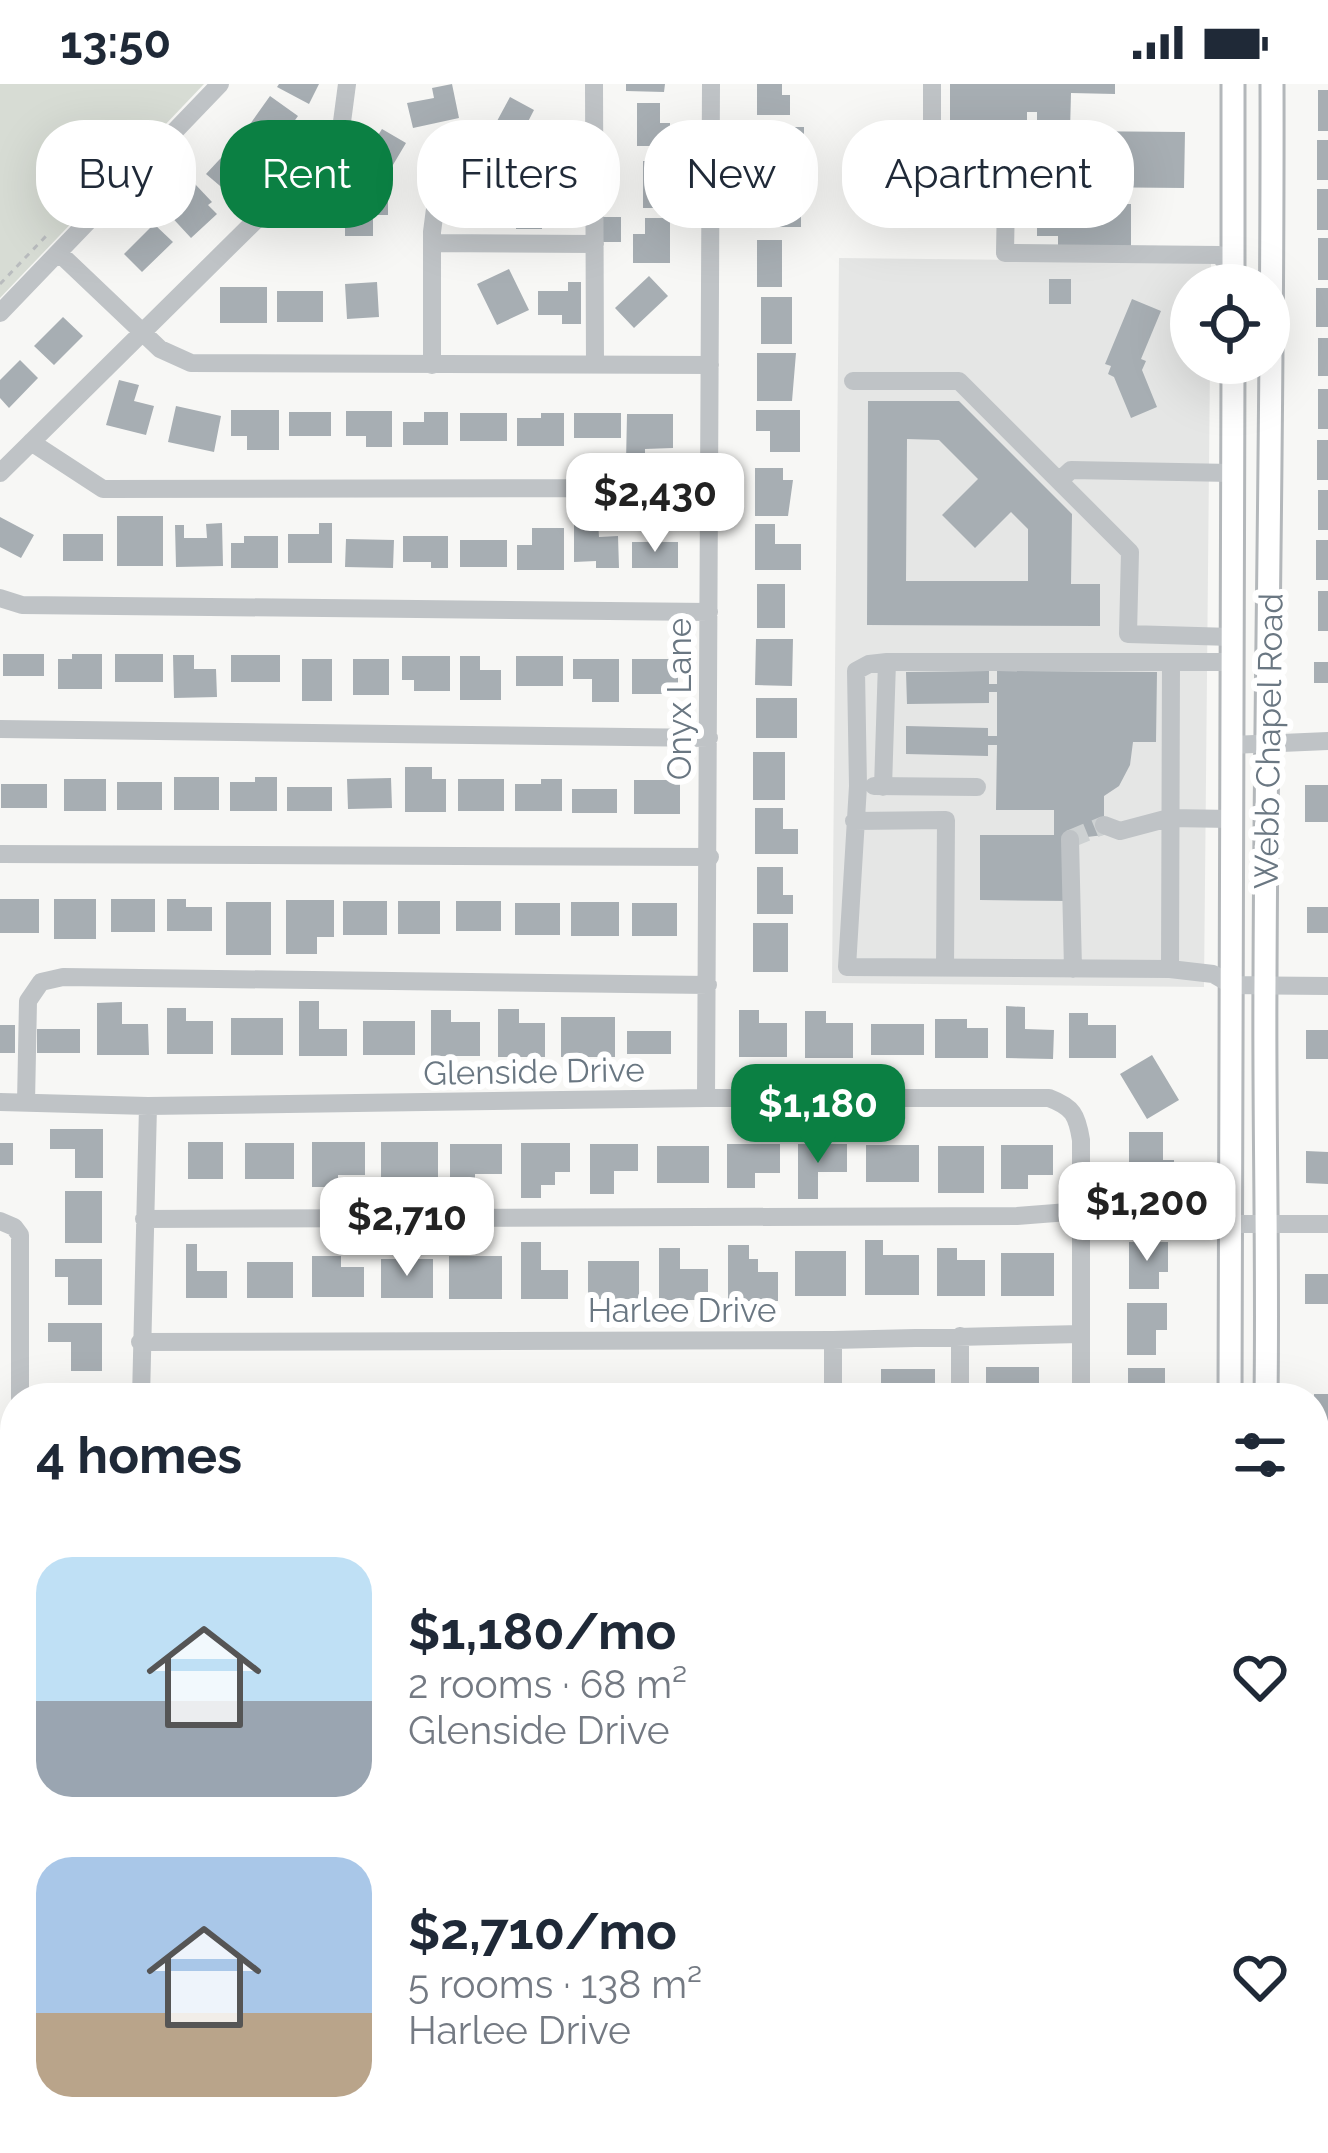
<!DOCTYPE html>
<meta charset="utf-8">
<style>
:root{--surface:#fff;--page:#f6f6f7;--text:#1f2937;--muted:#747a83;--accent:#0b8043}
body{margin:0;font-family:Raleway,sans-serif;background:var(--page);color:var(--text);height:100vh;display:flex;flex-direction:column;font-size:45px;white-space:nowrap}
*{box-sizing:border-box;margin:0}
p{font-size:39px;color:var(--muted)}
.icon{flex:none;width:66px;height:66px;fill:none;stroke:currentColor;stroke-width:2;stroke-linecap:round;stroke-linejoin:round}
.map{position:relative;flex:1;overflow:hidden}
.sheet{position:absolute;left:0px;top:1299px;width:1329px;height:771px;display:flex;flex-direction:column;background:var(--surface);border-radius:48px 48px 0 0;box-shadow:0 12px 48px #0002}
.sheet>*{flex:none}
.banner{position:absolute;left:36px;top:36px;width:1257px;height:108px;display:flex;gap:24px}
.buttons{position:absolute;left:1170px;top:180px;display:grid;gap:24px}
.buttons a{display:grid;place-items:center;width:120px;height:120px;border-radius:50%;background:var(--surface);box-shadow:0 12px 48px #0002;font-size:60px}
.price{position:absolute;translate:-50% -102px;padding:0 27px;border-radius:24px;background:#fff;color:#222;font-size:39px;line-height:78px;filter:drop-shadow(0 3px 6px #0008)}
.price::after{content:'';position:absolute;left:50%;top:72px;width:36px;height:27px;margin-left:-18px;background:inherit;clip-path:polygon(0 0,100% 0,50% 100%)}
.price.current{background:var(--accent);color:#fff}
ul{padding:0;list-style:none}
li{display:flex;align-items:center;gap:36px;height:300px;padding:0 36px}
li span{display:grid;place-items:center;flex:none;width:336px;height:240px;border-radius:36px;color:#555}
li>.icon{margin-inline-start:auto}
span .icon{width:144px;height:144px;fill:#fffc;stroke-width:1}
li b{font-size:51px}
h2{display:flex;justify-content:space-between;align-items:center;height:144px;padding:0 36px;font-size:51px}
.pill{padding:0 42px;border-radius:48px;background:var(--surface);box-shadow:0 12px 48px #0002;font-size:42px;line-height:108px}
.pill.current{background:var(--accent);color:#fff}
.status{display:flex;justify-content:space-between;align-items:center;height:84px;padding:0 60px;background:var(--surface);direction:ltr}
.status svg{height:33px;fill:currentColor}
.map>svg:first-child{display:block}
.built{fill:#e5e6e5}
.green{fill:#d7dcd4}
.building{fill:#a7aeb3;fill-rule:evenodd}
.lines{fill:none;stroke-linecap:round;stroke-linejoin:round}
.minor-tunnel{stroke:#cdd1d2;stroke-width:18;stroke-dasharray:18 9;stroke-linecap:butt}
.major-casing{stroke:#b3b7ba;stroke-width:27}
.path{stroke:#b9bcbe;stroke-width:3;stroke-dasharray:6 6;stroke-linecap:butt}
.minor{stroke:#bfc3c6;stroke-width:18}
.major{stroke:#fff;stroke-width:21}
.labels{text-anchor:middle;stroke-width:12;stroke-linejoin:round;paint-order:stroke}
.street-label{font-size:33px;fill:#6a7782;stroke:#fff}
</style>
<div class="status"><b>13:50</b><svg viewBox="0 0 49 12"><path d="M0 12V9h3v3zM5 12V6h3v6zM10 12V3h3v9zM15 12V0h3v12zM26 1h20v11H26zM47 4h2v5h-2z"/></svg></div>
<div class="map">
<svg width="1328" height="2069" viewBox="0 0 1328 2069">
<rect width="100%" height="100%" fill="#f7f7f5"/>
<path class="built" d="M839 174 1211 178V201H1191V279H1210L1204 903 832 899Z"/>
<path class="green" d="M0 0H204L0 214Z"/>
<path class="building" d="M279 0H319L309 20 277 3Z
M452 0 459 34 413 44 407 19 434 14 432 4Z
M626 0H665L664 8 626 7Z
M757 0H782V11H790V31H757Z
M950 0H1115V10L1071 9 1070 47 1185 48 1184 104 1079 103V120H1131V162L1058 161V152H1037V28H1027V39H950Z
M1318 6H1328V47H1318Z
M270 12 298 32 271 69 243 50Z
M510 13 534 26 515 63 490 50Z
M637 19H660V39H670V62H637Z
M764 43H804V73H790V88H757V69H764Z
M382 45 406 59 381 101 357 87 364 75 352 68 363 49 375 56Z
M1317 56H1328V96H1317Z
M232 62 251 79 226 107 206 90Z
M643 77H669V124H643Z
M516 95H542V145H516Z
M195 100 212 118 208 121 217 130 191 154 166 127Z
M759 100H801V143H759Z
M1317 105H1328V146H1317Z
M345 111H388V131H373V152H345Z
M597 133H621V158H597Z
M645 134H670V179H633V150H645Z
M154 140 173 158 142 188 124 170Z
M1318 154H1328V196H1318Z
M757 156H782V203H757Z
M509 185 529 226 497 241 477 200Z
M649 192 668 212 634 244 615 224Z
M1049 195H1071V220H1049Z
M377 198 379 233 347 235 345 200Z
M568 198H581V240H562V231H538V207H568Z
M220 203H267V239H220Z
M1316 204H1328V243H1316Z
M277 207H323V238H277Z
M761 213H792V260H761Z
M1132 215 1161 227 1141 275 1146 277 1142 286 1157 323 1131 334 1114 293 1108 290 1111 282 1105 280Z
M63 233 83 252 54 281 34 262Z
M1318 254H1328V292H1318Z
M757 269H796L792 317H757Z
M20 276 38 294 9 324 0 314V296Z
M119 296 139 301 134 317 154 322 146 351 106 341Z
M1318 305H1328V345H1318Z
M868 317H959L1072 430 1071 500H1100V542L867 541ZM907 355 939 356 978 395 942 431 975 464 1011 428 1028 445V497H906Z
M176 322 221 332 214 368 168 358Z
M231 326H279V366H247V352H231Z
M756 326H800V368H770V347H756Z
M346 327H392V363H366V352H346Z
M289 328H331V352H289Z
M424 328H448V361H403V338H424Z
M460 329H507V357H460Z
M541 329H564V362H517V334H541Z
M574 329H621V354H574Z
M627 330H673V364L645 365V378H626Z
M1317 356H1328V396H1317Z
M755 384H783V396H793L788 432H755Z
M1318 406H1328V446H1318Z
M117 432H163V482H117Z
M0 433 34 451 21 474 0 463Z
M574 438H598L599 453 618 452 619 484H596V477L574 478Z
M222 439 223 482 176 483 175 441H184V454H207L206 440Z
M319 439H332V479H288V450H319Z
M755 440H775V460H801V486H755Z
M532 444H564V486H517V461H532Z
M63 450H103V477H63Z
M244 452H278V484H231V459H244Z
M403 452H448V484H431V478H403Z
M346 455 394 456 393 484 345 483Z
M460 456H507V483H460Z
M1316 456H1328V496H1316Z
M632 458H678V484H632Z
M757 500H785V544H757Z
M1318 507H1328V547H1318Z
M756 555H793L792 602 755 601Z
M3 570H44V592H3Z
M72 570H102V605H58V575H72Z
M115 570H163V598H115Z
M173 571H194V585H216L217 613 174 614Z
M231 571H280V598H231Z
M402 572H450V607H414V596H402Z
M460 572H480V586H501V616H460Z
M516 572H563V602H516Z
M302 575H332V617H302Z
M353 575H389V611H353Z
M573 575H619V618H592V595H573Z
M632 575H678V610H632Z
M1314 578H1328V599H1314Z
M989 587V600H997V587L1157 588 1156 658H1133L1130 681 1119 702 1104 712V751L1070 755 1069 817 980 816V751H1054V726H996L997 661H988V672L906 670V642L988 644V652H997V608H989V619L907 620 906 588Z
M756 614H797V654H756Z
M753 668H785V716H753Z
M405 683H432V695H446V728H405Z
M174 693H219V726H174Z
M255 693H277V727H230V698H255Z
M391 694 392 724 348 725 347 695Z
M64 695H106V727H64Z
M458 695H504V727H458Z
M541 695H562V727H515V700H541Z
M634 696H680V730H634Z
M117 698H162V726H117Z
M1 700H47V724H1Z
M1305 701H1328V738H1305Z
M287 703H332V727H287Z
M572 705H617V729H572Z
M755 724H783V745H798V770H755Z
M757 783H783V811H793V830H757Z
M0 815H39V849H0Z
M54 815H96V855H54Z
M111 815H155V848H111Z
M167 815H186V823H212V847H167Z
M286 816H334V853H317V870H286Z
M343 817H387V851H343Z
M398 817H440V850H398Z
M456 817H501V847H456Z
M226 818H271V871H226Z
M571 818H619V852H571Z
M515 819H560V851H515Z
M632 819H677V852H632Z
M1307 823H1328V849H1307Z
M753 839H788V888H753Z
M299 917H319V945H347V972H299Z
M122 918V940H148L149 971H97V919Z
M1006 922 1025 923V945L1054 946 1053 975 1006 974Z
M167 924H186V937H213V970H167Z
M498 925H519V939H545V973H498Z
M431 926H451V938H480V972H431Z
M739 926H759V939H787V973H739Z
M805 927H826V939H853V974H805Z
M1069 929H1088V941H1116V974H1069Z
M561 933H615V973H561Z
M231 934H283V971H231Z
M935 935H967V944H988V974H935Z
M363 937H415V971H363Z
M871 940H924V971H871Z
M0 941H15V969H0Z
M37 945H80V969H37Z
M1306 946H1328V975H1306Z
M627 947H671V970H627Z
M1152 971 1179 1016 1147 1035 1120 990Z
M50 1045H103V1094H75V1065H50Z
M1129 1048H1163V1076H1174V1095H1129Z
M188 1058H223V1095H188Z
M312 1058H365V1091H338V1103H312Z
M381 1058H438V1097H381Z
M0 1059H13V1081H0Z
M245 1059H294V1095H245Z
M521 1059H570V1088H555V1101H541V1114H521Z
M450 1060H502V1090H475V1099H450Z
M590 1060H638V1087H614V1110H590Z
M727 1060H780V1089H755V1104H727Z
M798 1060H847V1088H818V1115H798Z
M866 1061H919V1098H866Z
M1001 1061H1053V1091H1028V1105H1001Z
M657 1062H709V1099H657Z
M938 1062H984V1109H938Z
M1306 1067 1328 1068V1100L1306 1099Z
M65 1107H102V1159H65Z
M865 1156H883V1171H919V1211H865Z
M521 1158H541V1186H568V1215H521Z
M1129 1158H1168V1188H1159V1205H1129Z
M186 1160H197V1187H227V1214H186Z
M728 1161H749V1175H758V1188H778V1217H728Z
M659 1164H680V1185H708V1216H659Z
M937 1164H957V1176H985V1212H937Z
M795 1167H846V1212H795Z
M1001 1169H1054V1212H1001Z
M312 1172H341V1183H364V1213H312Z
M449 1172H502V1215H449Z
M55 1175H102V1221H68V1193H55Z
M381 1175H433V1214H381Z
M588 1177H639V1215H588Z
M247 1178H293V1214H247Z
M1305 1190H1328V1220H1305Z
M1127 1219H1167V1246H1156V1271H1127Z
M48 1239H102V1287H71V1258H48Z
M986 1283H1039V1314H1009V1303H986Z
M1128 1284H1165V1314H1128Z
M881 1285H935V1306H919V1314H881Z
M301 1300 354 1301V1314H301Z
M60 1302H100V1314H60Z
M233 1302H289V1314H233Z
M628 1302H680V1314H628Z
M177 1303H224V1314H177Z
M494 1304H549V1314H494Z
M561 1305H614V1314H561Z
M744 1305 745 1314H692V1306Z
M365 1306H417V1314H365Z
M432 1307H482V1314H432Z
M755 1308H805V1314H755Z
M1314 1310H1328V1355H1314Z
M1314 1444H1328V1480H1314Z
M1314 1573H1328V1608H1320L1319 1594H1314Z
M1314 1696H1328V1724H1314Z
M1314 1830H1326L1328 1869H1314Z
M0 1985H15V2014H0Z
M305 2055H330L329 2069H305Z"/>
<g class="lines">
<path class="minor-tunnel" d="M1070 755 1104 741"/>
<g class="major-casing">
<path id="major" d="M1233 201V0
M1230 1314 1233 279
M1266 1314C1268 1175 1264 1036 1265 897 1266 598 1273 299 1272 0
M0 1891H15
M1314 1908H1328
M0 1925H15
M1314 1945H1328
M1224 2069V2055
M1262 2069V2055"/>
</g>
<path class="path" d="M0 200 49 149"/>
<path class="minor" d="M594 0 595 281
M932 0V56L1007 57 1005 169 1219 171 1233 186
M432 159 595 160
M59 169 160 265 191 279 710 281
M0 229 220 0
M432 281V148L435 125 451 101
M853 297H959L1130 468 1128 550 1232 553
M31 358 103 405 709 404
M0 389 340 53 347 0
M1059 397 1071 386 1232 389
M0 514 22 521 709 528
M1232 578H887L869 580 856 587 858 702 847 883 1170 885 1213 890 1232 901 1328 902
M0 645 709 654
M1231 661 1328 657
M874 702 977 703
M883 703 887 578
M854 737 946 736 945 884
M1104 741 1120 747 1169 734 1232 735
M1070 755 1073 885
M0 770 710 773
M1170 885 1171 578
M706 1014 711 0
M0 1018 148 1022 706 1014H1049C1073 1023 1077 1031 1081 1056V1314
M26 1019 28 917 41 898 63 893 708 901
M144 1135 1017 1132 1081 1127 1198 1129 1231 1140H1328
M0 1137 14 1143 20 1151V1314
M960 1252V1314
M833 1256V1314
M140 1258 833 1256 1080 1250
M141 1314 148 1022
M1314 1395H1328
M1314 1652H1328
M1314 1989 1328 1990
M0 2039H15
M377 2055V2069
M1173 2055 1224 2056
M348 2069V2055
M1308 2069V2055"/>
<use href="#major" class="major"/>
</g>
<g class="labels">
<g class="street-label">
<text transform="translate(679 615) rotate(-90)" y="12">Onyx Lane</text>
<text transform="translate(1268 657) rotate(-89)" y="12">Webb Chapel Road</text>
<text transform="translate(534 987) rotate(-1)" y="12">Glenside Drive</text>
<text x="682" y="1238">Harlee Drive</text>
</g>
</g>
</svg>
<div class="buttons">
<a><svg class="icon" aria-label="locate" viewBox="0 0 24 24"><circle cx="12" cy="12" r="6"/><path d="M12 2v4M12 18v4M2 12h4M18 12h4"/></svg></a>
</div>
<b class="price" style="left:655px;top:471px">$2,430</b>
<b class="price current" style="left:818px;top:1082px">$1,180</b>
<b class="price" style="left:1147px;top:1180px">$1,200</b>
<b class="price" style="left:407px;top:1195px">$2,710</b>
<div class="banner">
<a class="pill">Buy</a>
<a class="pill current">Rent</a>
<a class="pill">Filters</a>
<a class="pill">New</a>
<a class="pill">Apartment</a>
</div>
<section class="sheet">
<h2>4 homes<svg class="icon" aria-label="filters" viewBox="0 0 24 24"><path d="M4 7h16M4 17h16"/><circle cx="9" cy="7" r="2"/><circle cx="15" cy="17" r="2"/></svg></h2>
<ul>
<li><span style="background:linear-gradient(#bfe0f5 60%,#9aa5b1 0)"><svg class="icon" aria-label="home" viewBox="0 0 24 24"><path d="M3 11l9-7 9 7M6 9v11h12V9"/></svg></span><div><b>$1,180/mo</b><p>2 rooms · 68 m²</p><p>Glenside Drive</p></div><svg class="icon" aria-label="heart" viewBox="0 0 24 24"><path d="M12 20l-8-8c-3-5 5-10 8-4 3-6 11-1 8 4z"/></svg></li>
<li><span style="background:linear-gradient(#a9c7e8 65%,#b9a48a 0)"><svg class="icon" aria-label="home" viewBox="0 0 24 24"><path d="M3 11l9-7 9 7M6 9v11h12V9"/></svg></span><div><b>$2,710/mo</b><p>5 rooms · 138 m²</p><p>Harlee Drive</p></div><svg class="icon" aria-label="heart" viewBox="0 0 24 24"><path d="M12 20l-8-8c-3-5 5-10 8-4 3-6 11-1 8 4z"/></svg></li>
</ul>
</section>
</div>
